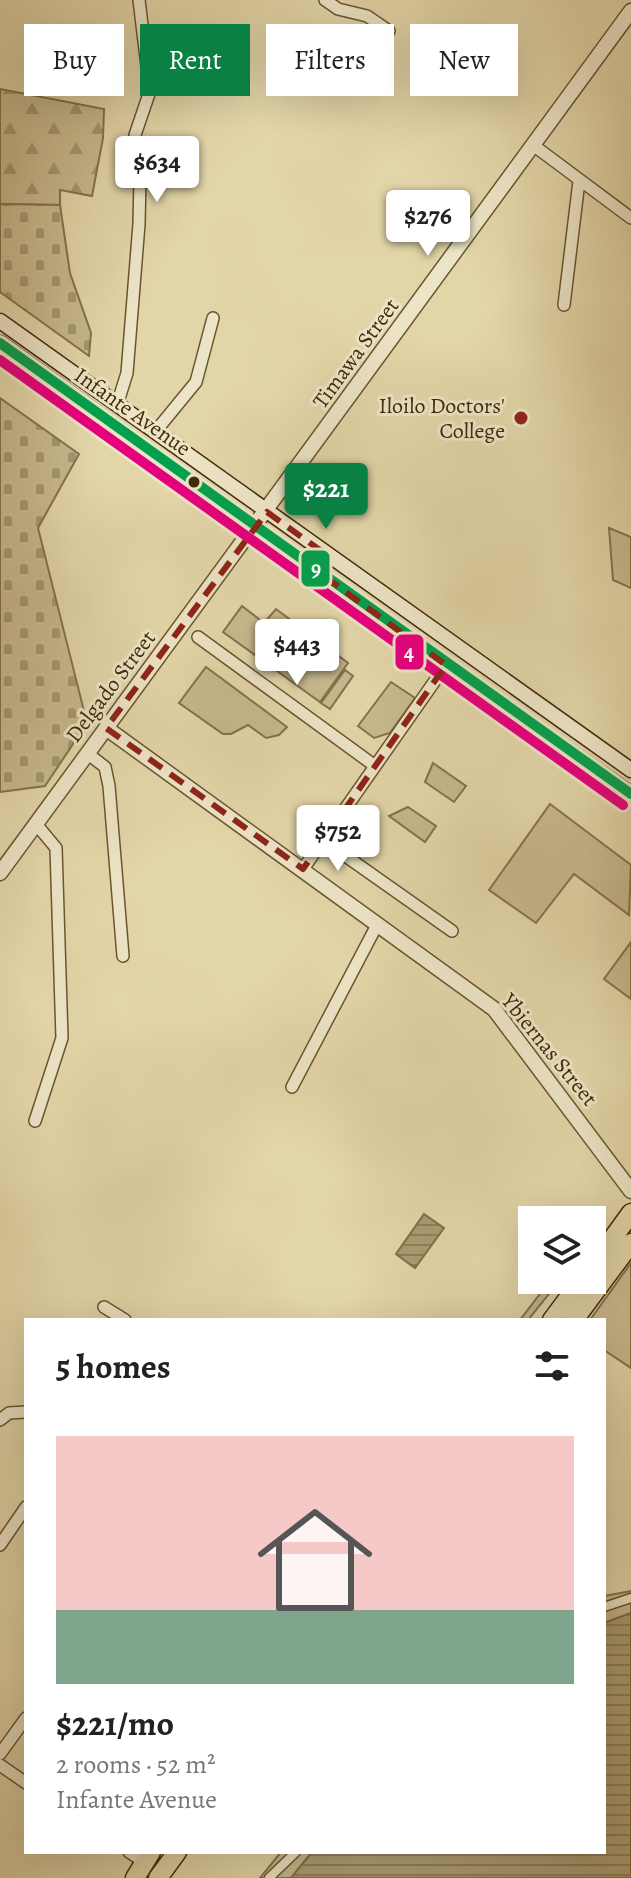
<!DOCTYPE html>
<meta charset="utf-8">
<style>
:root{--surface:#fff;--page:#f2f2f2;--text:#222;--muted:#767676;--line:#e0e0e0;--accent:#0b8043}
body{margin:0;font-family:Alegreya,serif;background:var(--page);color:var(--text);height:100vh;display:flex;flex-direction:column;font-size:30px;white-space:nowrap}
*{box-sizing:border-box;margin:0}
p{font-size:26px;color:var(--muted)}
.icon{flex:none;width:44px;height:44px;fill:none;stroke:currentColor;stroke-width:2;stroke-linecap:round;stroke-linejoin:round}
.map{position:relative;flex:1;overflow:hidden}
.side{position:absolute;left:24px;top:1318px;width:582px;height:536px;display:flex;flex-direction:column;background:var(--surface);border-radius:0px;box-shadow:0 8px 32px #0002}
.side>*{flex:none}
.top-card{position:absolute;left:24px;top:24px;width:584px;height:72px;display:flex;gap:16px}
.fabs{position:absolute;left:518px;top:1206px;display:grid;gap:16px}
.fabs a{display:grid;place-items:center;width:88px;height:88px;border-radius:0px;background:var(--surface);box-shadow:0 8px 32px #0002;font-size:40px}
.price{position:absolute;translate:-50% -68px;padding:0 18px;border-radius:8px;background:#fff;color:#222;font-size:26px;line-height:52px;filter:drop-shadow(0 2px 4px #0008)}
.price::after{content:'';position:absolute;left:50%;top:48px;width:24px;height:18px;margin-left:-12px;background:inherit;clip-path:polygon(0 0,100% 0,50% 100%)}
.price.active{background:var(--accent);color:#fff}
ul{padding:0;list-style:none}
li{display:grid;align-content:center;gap:16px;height:424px;padding:0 32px}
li+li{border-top:2px solid var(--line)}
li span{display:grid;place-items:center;height:248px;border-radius:0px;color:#555}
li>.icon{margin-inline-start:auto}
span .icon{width:144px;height:144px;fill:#fffc;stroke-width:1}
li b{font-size:34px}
h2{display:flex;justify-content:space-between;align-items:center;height:96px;padding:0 32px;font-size:34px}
.chip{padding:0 28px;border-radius:0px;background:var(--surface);box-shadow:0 8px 32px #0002;font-size:28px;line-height:72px}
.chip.active{background:var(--accent);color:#fff}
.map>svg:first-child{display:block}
.green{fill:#c7b88d;stroke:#84714a;stroke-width:2}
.forest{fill:url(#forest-firs);stroke:#84714a;stroke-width:2}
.cemetery{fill:url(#cemetery-stones);stroke:#84714a;stroke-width:2}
.garden{fill:url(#garden-dots);stroke:#84714a;stroke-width:2}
.water{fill:url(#water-rules);stroke:#816e48;stroke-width:2}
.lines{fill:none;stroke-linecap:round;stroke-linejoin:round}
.pedestrian-casing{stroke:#695530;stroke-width:11}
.minor-casing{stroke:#695530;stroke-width:14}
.tertiary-casing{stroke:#695530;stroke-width:17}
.secondary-casing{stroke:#412a08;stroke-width:17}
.trunk-casing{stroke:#412a08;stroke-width:21}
.pedestrian{stroke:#ece4c6;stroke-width:8}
.minor{stroke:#ece4c6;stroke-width:11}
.tertiary{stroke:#ece4c6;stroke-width:14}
.secondary{stroke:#ece4c6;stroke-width:14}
.trunk{stroke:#e2d5a8;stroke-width:18}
.bus-1-casing{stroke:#ece4c6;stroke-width:16}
.bus-2-casing{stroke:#ece4c6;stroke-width:16}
.bus-1{stroke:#03a04d;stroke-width:10}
.bus-2{stroke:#e5007d;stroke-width:10}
.marked{fill:none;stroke:#8f2418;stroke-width:6;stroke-dasharray:16 10;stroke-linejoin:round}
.poi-dot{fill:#8f2418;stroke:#ece4c6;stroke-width:3}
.bus-dot{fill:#412a08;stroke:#ece4c6;stroke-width:3}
.labels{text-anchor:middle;stroke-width:6;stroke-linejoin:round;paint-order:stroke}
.street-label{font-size:22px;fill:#412a08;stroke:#ece4c6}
.poi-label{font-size:22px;fill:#412a08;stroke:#ece4c6;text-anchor:end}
.line-badge{stroke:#ece4c6;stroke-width:3}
.badge-label{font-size:22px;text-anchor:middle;font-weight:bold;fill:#fff}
</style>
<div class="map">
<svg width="631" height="1878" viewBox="0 0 631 1878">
<defs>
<pattern id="forest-firs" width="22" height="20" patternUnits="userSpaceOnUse" patternTransform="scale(2)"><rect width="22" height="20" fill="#c7b88d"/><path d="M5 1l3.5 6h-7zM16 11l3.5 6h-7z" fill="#a39671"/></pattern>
<pattern id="cemetery-stones" width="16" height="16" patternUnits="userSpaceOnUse" patternTransform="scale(2)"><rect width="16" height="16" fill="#c7b88d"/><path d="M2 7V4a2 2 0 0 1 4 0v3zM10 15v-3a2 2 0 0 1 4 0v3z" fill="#a39671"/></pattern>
<pattern id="garden-dots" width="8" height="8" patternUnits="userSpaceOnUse" patternTransform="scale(2)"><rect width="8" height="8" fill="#c7b88d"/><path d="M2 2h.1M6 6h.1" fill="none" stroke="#a39671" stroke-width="1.8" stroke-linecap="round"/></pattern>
<pattern id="water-rules" width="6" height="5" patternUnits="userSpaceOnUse" patternTransform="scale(2)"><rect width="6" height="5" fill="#ab9b72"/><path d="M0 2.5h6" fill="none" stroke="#8d7f5c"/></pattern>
</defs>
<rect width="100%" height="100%" fill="#e2d5a8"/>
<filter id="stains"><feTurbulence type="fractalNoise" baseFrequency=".0025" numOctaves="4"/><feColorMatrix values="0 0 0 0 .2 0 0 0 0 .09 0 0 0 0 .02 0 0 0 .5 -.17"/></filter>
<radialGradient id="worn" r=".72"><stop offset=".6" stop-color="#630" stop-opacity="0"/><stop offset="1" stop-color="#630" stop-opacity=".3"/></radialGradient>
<path class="green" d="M609 528 631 537V588L613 580Z
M242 606 264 623 276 609 348 663 320 702 223 632Z
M206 667 287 727 279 735 266 738 248 725 231 734H223L179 703Z
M345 670 353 676 330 709 321 703Z
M391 682 415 698 390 733 374 738 358 726Z
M433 763 466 786 454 802 425 782Z
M550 804 631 865 629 915 574 874 536 923 489 890Z
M408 807 436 826 425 842 389 816Z
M631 942V999L604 979Z
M631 1263V1368L604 1350V1320H590Z
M631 1591V1613L604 1623V1596Z
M281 1852H312L291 1878H260Z"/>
<path class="forest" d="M0 89 104 109 103 138 92 196 60 190V205L0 204Z"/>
<path class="cemetery" d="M0 204 60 205 70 273 91 333 89 356 0 292Z
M0 398 79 454 38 528 87 723 45 786 0 792Z"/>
<path class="garden" d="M546 1286 552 1290 528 1320H520Z"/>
<path class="water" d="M424 1214 444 1228 415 1268 396 1254Z
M631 1613V1878H291L312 1852H604V1623Z"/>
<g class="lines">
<g class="pedestrian-casing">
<path id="pedestrian" d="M604 1607 631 1598
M269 1878 296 1852"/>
</g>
<g class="minor-casing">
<path id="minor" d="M325 0 338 9 367 16 389 31
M533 145 631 218
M564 305 579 181
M117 405 127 373 139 224 140 178 135 135 150 91 139 0
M155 432 196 382 213 318
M198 637 375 766
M87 753 105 767 109 786 123 956
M323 840 452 931
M303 869 446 665
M292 1087 377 925
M35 1121 62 1038 56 848 36 824
M104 1307 125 1320
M0 1420 9 1413 26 1412
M0 1545 26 1507
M0 1754 26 1718
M0 1765 26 1783
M129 1852 144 1862"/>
</g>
<g class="tertiary-casing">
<path id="tertiary" d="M106 728 494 1009 631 1191
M0 873 631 11"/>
</g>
<g class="secondary-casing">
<path id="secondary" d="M0 321 631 770
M0 343 439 660 631 794"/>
</g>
<g class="trunk-casing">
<path id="trunk" d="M592 1267 631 1213
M552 1320 582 1280
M574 1320 631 1243
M135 1878 151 1852
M158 1878 177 1852"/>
</g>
<use href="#pedestrian" class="pedestrian"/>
<use href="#minor" class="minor"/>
<use href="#tertiary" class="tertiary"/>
<use href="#secondary" class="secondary"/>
<use href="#trunk" class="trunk"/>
<g class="bus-1-casing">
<path id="bus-1" d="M0 343 631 794"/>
</g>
<g class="bus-2-casing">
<path id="bus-2" d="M0 360 623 805"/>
</g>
<use href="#bus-1" class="bus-1"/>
<use href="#bus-2" class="bus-2"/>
</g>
<path class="marked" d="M267 512 328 556 317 571 446 665 303 869 106 728Z"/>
<circle class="poi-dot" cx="521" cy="418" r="8"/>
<circle class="bus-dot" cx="194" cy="482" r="7"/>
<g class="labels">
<g class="street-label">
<text transform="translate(355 353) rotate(-54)" y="8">Timawa Street</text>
<text transform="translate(133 411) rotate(35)" y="8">Infante Avenue</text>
<text transform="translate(110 686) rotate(-53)" y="8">Delgado Street</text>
<text transform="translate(550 1049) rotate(51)" y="8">Ybiernas Street</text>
</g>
<g class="poi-label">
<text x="505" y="413">Iloilo Doctors'<tspan x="505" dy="25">College</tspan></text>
</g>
</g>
<g class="line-badge">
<rect x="300" y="549" width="31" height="39" rx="8" fill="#03a04d"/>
<rect x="394" y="633" width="31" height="38" rx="8" fill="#e5007d"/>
</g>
<g class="badge-label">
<text x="316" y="576">9</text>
<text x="409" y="660">4</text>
</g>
<rect width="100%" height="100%" filter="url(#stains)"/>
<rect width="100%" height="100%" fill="url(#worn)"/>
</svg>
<div class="fabs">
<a><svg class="icon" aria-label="layers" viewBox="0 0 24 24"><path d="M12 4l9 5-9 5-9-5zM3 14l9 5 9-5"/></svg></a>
</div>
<b class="price" style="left:157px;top:204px">$634</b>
<b class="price" style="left:428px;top:258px">$276</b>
<b class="price active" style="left:326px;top:531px">$221</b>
<b class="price" style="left:297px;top:687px">$443</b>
<b class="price" style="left:338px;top:873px">$752</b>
<div class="top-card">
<a class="chip">Buy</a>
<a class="chip active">Rent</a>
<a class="chip">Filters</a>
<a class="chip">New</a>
</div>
<section class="side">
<h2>5 homes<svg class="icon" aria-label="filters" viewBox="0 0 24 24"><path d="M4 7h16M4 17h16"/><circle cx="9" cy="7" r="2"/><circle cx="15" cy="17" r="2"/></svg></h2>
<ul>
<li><span style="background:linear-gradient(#f6c9c9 70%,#7fa58c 0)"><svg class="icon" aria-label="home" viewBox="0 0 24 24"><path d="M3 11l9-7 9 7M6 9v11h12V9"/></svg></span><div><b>$221/mo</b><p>2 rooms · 52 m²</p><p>Infante Avenue</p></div></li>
</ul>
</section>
</div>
